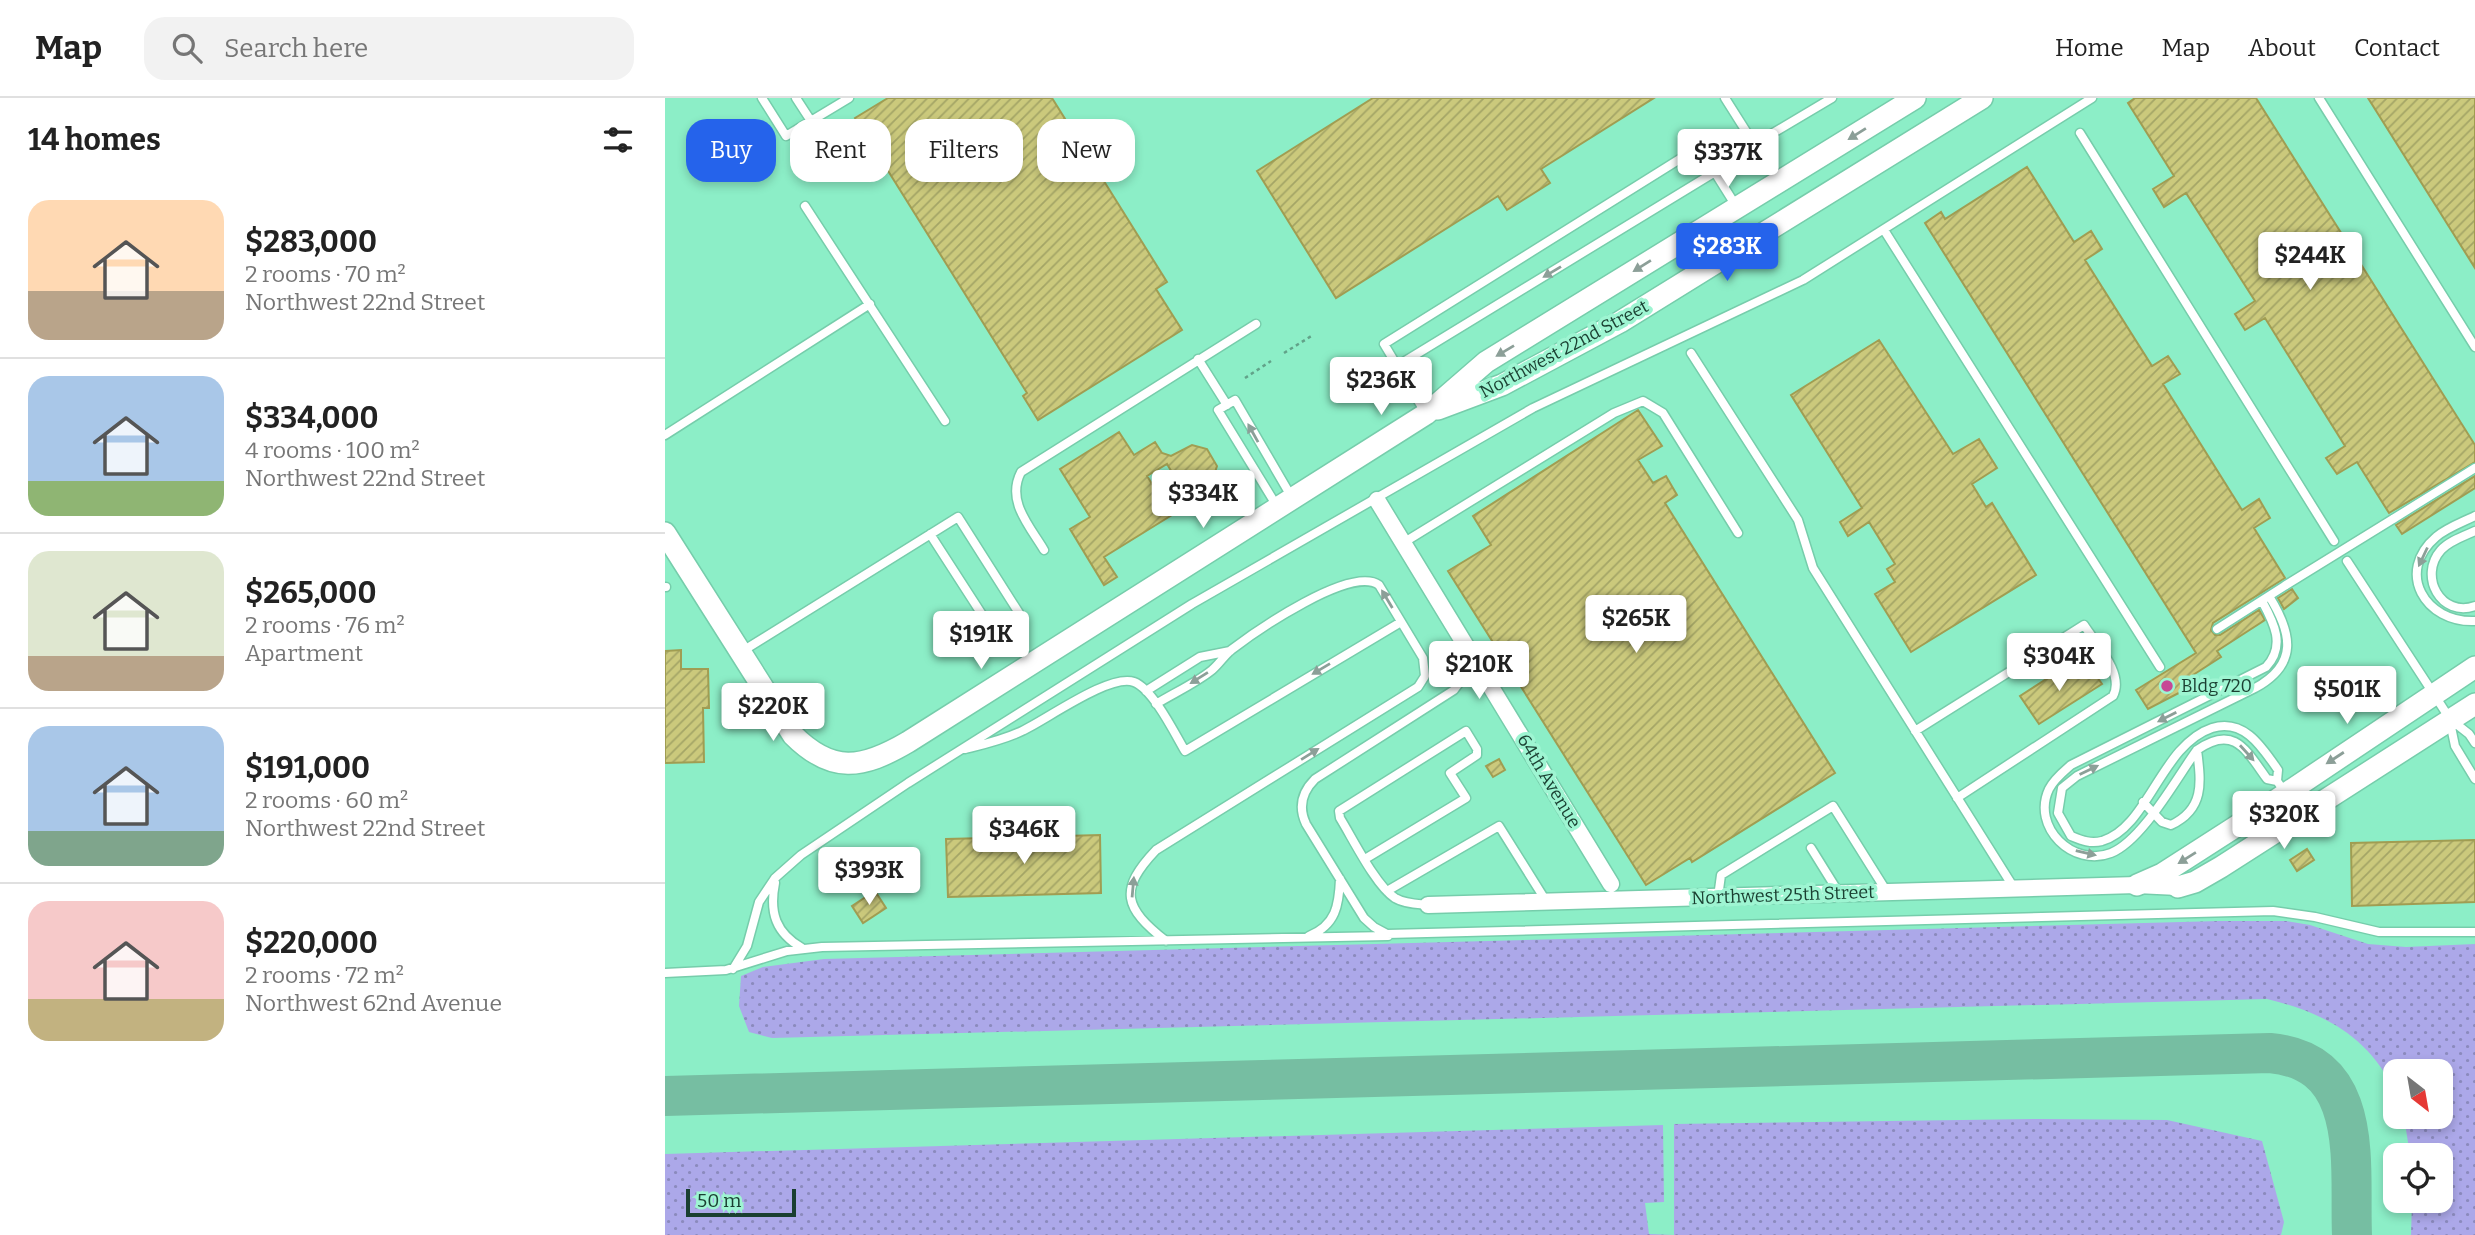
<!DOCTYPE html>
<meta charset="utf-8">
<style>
:root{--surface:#fff;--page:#f2f2f2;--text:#222;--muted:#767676;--line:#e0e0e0;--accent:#2563eb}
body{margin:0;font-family:Bitter,serif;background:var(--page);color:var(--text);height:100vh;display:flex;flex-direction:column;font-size:26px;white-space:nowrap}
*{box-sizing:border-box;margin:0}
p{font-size:23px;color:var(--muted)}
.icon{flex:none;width:38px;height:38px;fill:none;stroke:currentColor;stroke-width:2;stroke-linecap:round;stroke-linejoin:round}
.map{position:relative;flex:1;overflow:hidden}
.drawer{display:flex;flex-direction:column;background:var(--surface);width:665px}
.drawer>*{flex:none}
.hud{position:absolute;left:21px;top:21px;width:665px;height:63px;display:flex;gap:14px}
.needle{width:46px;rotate:149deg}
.buttons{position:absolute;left:1718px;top:961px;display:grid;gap:14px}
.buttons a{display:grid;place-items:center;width:70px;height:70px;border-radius:14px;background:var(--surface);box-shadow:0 4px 10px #0003;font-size:35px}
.scale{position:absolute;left:21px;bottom:18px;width:110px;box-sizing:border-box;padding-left:7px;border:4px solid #1a3f31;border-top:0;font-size:19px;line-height:24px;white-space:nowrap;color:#1a3f31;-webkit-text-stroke:5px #9ef5d2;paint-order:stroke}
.price{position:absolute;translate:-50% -60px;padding:0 16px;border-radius:7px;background:#fff;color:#222;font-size:23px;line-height:46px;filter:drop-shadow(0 2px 4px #0008)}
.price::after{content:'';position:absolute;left:50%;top:42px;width:21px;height:16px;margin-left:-10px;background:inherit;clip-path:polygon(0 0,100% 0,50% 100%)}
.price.active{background:var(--accent);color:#fff}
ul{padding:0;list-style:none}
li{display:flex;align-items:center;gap:21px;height:175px;padding:0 28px}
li+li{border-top:2px solid var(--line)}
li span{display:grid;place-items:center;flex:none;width:196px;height:140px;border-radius:21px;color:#555}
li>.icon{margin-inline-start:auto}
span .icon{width:84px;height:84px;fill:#fffc;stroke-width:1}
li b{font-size:30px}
h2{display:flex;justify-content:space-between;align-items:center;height:84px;padding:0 28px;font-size:30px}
.chip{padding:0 24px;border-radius:21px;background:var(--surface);box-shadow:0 4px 10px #0003;font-size:24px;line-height:63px}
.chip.active{background:var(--accent);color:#fff}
header{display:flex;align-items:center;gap:42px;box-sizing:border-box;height:98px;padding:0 35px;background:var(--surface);border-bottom:2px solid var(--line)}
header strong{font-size:33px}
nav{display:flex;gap:38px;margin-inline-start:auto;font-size:24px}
.search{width:490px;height:63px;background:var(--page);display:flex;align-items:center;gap:18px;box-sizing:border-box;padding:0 24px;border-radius:21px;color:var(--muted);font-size:26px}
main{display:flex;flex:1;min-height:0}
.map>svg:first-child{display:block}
.built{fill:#8ceec7;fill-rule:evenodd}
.grass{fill:url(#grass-dots)}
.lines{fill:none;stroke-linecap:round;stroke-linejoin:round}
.taxiway{stroke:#76bea2;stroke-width:40}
.building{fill:url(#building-hatch);stroke:#a09d52;stroke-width:2}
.lane-casing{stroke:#76cdab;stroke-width:11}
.street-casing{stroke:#76cdab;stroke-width:19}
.secondary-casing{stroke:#76cdab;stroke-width:24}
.path{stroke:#62a289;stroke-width:2.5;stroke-dasharray:3.5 3.5;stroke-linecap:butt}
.lane{stroke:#fff;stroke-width:8}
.street{stroke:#fff;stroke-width:16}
.secondary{stroke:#fff;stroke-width:21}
.lane-bridge-casing{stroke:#76cdab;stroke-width:11;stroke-linecap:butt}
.lane-bridge{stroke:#fff;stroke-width:8}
.oneway{fill:#8c9f98}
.poi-dot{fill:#c74895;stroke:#9ef5d2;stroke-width:2.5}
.labels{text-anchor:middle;stroke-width:7;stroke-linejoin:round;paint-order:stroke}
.street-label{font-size:18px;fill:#1a3f31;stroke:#9ef5d2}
.poi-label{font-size:18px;fill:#1a3f31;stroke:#9ef5d2;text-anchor:start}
</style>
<header>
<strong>Map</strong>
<div class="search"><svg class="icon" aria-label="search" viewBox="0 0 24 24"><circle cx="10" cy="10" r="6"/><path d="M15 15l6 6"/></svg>Search here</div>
<nav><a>Home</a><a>Map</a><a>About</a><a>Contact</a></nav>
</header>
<main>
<section class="drawer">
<h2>14 homes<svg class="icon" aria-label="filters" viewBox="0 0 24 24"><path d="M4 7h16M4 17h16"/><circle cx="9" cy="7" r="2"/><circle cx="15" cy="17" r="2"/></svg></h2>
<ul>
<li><span style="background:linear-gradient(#ffd9b3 65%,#b9a48a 0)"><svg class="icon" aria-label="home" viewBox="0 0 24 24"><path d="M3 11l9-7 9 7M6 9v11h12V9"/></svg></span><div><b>$283,000</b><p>2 rooms · 70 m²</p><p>Northwest 22nd Street</p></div></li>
<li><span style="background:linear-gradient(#a9c7e8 75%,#8fb573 0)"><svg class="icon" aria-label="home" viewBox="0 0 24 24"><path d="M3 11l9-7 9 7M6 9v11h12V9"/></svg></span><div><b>$334,000</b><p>4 rooms · 100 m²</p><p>Northwest 22nd Street</p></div></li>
<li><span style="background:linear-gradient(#dfe7d0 75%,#b9a48a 0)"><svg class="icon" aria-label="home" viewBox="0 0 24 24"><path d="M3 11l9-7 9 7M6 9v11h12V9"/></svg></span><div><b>$265,000</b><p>2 rooms · 76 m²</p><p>Apartment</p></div></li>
<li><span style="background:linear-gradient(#a9c7e8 75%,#7fa58c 0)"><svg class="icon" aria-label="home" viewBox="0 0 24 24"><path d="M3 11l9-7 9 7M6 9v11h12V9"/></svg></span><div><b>$191,000</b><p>2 rooms · 60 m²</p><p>Northwest 22nd Street</p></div></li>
<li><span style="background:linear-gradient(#f6c9c9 70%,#c2b280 0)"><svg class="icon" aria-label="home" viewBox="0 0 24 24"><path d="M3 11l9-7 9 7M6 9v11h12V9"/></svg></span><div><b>$220,000</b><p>2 rooms · 72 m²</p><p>Northwest 62nd Avenue</p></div></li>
</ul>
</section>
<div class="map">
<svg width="1810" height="1137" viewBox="0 0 1810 1137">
<defs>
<pattern id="grass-dots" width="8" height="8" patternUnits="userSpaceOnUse" patternTransform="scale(1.75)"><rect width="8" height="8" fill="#aca8e9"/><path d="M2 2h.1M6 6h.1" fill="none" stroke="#8b8abd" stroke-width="1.8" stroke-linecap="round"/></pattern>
<pattern id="building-hatch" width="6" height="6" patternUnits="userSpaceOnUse" patternTransform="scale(1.75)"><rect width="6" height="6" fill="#cbc97c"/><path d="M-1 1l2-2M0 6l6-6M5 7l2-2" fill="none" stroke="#a4a566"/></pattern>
</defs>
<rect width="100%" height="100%" fill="#9ef5d2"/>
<path class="built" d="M0 0H1810V1137H0ZM1731 973H1776V1018H1731ZM1731 1057H1776V1102H1731Z"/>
<path class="grass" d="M1554 823H1621L1645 827 1703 846 1741 849 1810 846V1137H1746L1747 1103 1776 1102V1057H1745L1739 1019 1776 1018V973H1731V996C1705 939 1660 915 1602 901L107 940 84 934 74 908 76 878 98 869 159 861Z
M1376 1021 1502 1022 1597 1043 1619 1124 1616 1137H1009V1026Z
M998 1027 999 1104 980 1105 984 1136 1009 1137H0V1056Z"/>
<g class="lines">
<path class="taxiway" d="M0 998 1605 955C1702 964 1684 1068 1687 1137"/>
</g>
<path class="building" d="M223 0H387L502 184 491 191 517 232 373 322 358 298 362 295 190 20Z
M708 0H989L876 71 885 85 842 112 833 98 671 200 592 73Z
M1470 0H1591L1810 347V364L1724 415 1692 364 1672 376 1661 360 1680 348 1600 220 1580 232 1570 216 1590 203 1521 95 1499 109 1488 91 1509 78 1463 5Z
M1703 0H1810V170Z
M1362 69 1409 144 1426 133 1437 151 1420 162 1487 268 1503 258 1515 276 1498 286 1577 412 1594 401 1605 420 1589 430 1620 480 1548 525 1546 532 1550 537H1555L1594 512 1600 522 1552 553 1556 559 1528 577 1533 585 1483 611 1471 592 1531 555 1260 125 1276 114 1280 121Z
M1214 242 1288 356 1314 341 1332 370 1307 386 1321 409 1327 405 1371 477 1246 554 1210 496 1230 484 1222 471 1230 466 1204 424 1183 438 1175 424 1197 410 1126 297Z
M973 312 997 348 973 362 988 385 1001 378 1012 397 1000 405 1170 675 1027 764 1025 760 981 787 783 473 826 447 808 418Z
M454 334 469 357 490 344 497 355 506 358 527 347 542 351 552 368 547 383 530 392 515 388 502 366 482 378 507 417 439 459 452 479 439 487 405 431 425 419 395 371Z
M1810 378V390L1737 436 1731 427Z
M1627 491 1633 500 1619 511 1613 500Z
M16 552V571H43L44 610H38L39 664 0 665V553Z
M1415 570 1420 578 1428 573 1437 586 1374 626 1355 598 1394 573 1399 581Z
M834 661 840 672 828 679 821 668Z
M435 737 436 795 283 799 281 741Z
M1810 742V804L1687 808 1686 745Z
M1642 751 1649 762 1632 773 1625 762Z
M210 793 221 810 198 825 187 808Z"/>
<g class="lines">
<g class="lane-casing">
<path id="lane" d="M97 0 121 38 184 0
M131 0 146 23
M1060 0 1084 38 1098 41 1167 0
M1654 0 1810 249
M1415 35 1669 443
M140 108 280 323
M1219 132 1495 569
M1026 255 1133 422 1148 470 1349 790
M533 261 562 307
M732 268 1050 74
M761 316 719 246 1034 49 1071 108
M0 337 205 206
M613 410 553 312 570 302 626 398
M1810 418C1798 424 1781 430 1771 439 1730 474 1760 525 1810 523
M1728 421 1810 370
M1810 433C1799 438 1784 443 1776 452 1753 478 1776 520 1810 508
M738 445 949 315 978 303 998 315 1073 435
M379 452C364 427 341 403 356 374L591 226
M1682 463 1785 621 1804 636 1810 645
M0 489H1
M1604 498C1627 535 1634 566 1590 590L1412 678 1397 690 1393 715 1406 738C1416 742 1425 746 1437 743 1483 730 1496 647 1547 630 1579 620 1597 649 1613 672L1612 683
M1597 503C1609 525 1621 548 1601 569L1406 667C1398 674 1389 681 1384 691 1366 729 1408 770 1446 755 1478 742 1512 679 1532 652 1569 626 1581 652 1602 681L1612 683 1636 717
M1552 531 1621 487
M76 554 293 419 354 515 327 532 265 436
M803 556 800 577 789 592 650 681C637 694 633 709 641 726L699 820 709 829 722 836 1608 813 1650 819 1714 834H1810
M481 593 535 559 565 553
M491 606C509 595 531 585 547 572 554 566 559 558 566 552 591 533 686 467 714 487L758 560 760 578 753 589 491 752C453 792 459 810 501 843
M1785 624 1790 648 1810 681
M1250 633 1419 527C1431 546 1460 576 1448 598L1292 700
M300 651C320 646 338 642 357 633 381 622 445 575 469 584 488 591 510 636 520 653L736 524
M1478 704 1497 724 1506 727C1540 711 1536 684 1532 652
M1146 750 1174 795
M700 761 801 700 785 675 812 657V651L801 633 674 713 675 720C688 741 711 788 730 800 740 806 753 806 763 807
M110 785C104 815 111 835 137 850
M722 793 834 728 881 803
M1053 799 1056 777 1168 708 1222 794
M644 838C671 827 674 807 675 781
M68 871 82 848 94 804 110 780 136 757 243 685 527 506 868 310 1138 182 1427 0
M0 875 61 872 122 853 157 849 723 838"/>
</g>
<g class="street-casing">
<path id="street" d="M712 402 946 786
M763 807 1472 787 1513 789"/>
</g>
<g class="secondary-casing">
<path id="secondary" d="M773 311 837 287 955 224 1317 0
M0 435 128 637C167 676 197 671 243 644L761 316 821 264 1250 0
M1472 787 1497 776 1592 715 1810 569
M1513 789 1530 784 1556 769 1810 606"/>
</g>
<path class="path" d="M619 255 648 237
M580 280 606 263"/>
<use href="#lane" class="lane"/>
<use href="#street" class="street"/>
<use href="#secondary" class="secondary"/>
<g class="lane-bridge-casing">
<path id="lane-bridge" d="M1621 487 1728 421"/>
</g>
<use href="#lane-bridge" class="lane-bridge"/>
</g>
<defs><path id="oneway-solid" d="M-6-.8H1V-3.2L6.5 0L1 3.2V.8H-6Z" transform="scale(1.75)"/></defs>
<g class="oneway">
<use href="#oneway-solid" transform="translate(1192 36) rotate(148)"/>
<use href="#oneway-solid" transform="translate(977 168) rotate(148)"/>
<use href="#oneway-solid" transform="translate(887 174) rotate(149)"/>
<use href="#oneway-solid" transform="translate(840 253) rotate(149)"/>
<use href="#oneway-solid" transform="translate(588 335) rotate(-119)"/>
<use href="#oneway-solid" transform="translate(1758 459) rotate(115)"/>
<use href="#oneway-solid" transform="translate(722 501) rotate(-121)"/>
<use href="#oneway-solid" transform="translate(656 571) rotate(149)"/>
<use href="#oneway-solid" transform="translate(534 580) rotate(148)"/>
<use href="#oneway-solid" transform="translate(1502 619) rotate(153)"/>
<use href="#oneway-solid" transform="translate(1582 655) rotate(48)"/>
<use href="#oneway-solid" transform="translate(645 656) rotate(-32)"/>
<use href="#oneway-solid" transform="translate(1670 660) rotate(147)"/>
<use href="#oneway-solid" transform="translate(1424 672) rotate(-26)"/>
<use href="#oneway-solid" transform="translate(1421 755) rotate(13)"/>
<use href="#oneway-solid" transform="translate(1522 760) rotate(148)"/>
<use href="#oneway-solid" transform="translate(468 789) rotate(-85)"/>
</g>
<circle class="poi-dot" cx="1502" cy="588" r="7"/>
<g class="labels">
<g class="street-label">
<text transform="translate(899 251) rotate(-28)" y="6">Northwest 22nd Street</text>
<text transform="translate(884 683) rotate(59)" y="6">64th Avenue</text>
<text transform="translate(1118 797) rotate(-2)" y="6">Northwest 25th Street</text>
</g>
<g class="poi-label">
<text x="1516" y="594">Bldg 720</text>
</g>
</g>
</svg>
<div class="buttons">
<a><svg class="needle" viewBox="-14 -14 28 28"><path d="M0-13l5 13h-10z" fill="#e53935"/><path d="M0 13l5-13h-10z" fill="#767676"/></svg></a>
<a><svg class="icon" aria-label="locate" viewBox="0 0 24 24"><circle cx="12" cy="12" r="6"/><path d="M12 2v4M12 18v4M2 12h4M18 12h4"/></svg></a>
</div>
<div class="scale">50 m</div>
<b class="price" style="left:1063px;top:91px">$337K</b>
<b class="price active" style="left:1062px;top:185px">$283K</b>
<b class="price" style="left:1645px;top:194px">$244K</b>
<b class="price" style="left:716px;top:319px">$236K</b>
<b class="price" style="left:538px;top:432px">$334K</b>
<b class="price" style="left:971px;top:557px">$265K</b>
<b class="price" style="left:316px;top:573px">$191K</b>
<b class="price" style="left:1394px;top:595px">$304K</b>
<b class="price" style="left:814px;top:603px">$210K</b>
<b class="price" style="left:1682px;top:628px">$501K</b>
<b class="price" style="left:108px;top:645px">$220K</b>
<b class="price" style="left:1619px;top:753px">$320K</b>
<b class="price" style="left:359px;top:768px">$346K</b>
<b class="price" style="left:204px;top:809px">$393K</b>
<div class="hud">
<a class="chip active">Buy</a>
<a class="chip">Rent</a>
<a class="chip">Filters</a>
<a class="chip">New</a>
</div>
</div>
</main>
